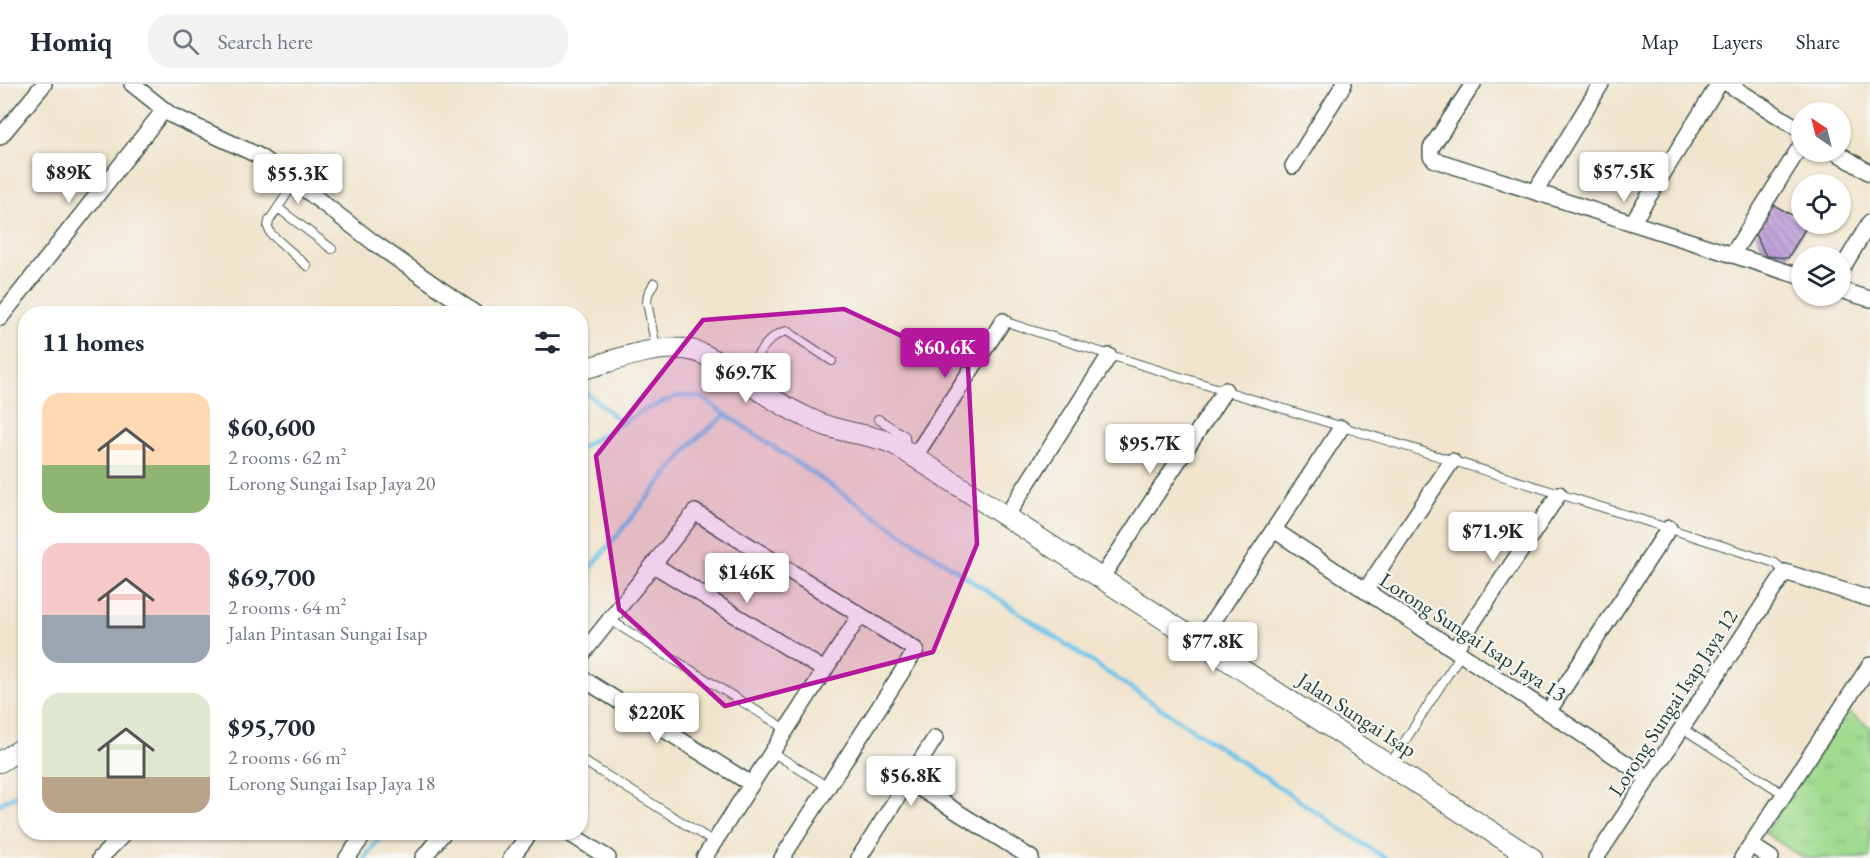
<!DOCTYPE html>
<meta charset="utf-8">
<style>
:root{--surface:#fff;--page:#f2f2f3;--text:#1f2937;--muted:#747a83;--line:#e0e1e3;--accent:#b5179e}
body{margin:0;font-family:"EB Garamond",serif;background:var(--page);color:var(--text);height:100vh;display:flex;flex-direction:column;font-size:22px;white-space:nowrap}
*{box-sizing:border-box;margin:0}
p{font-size:20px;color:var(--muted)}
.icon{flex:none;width:33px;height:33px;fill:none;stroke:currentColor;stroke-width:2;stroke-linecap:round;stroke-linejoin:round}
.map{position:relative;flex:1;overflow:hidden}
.details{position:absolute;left:18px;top:222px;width:570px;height:534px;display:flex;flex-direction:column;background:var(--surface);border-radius:24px;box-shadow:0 2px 4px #0004}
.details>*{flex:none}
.needle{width:39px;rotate:325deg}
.controls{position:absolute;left:1791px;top:18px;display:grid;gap:12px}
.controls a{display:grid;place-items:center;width:60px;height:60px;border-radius:50%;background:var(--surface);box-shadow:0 2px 4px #0004;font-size:30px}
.price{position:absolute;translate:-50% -51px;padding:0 14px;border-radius:6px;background:#fff;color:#222;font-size:20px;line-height:39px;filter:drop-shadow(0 2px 3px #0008)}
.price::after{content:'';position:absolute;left:50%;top:36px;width:18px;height:14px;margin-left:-9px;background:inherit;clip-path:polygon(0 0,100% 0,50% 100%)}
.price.current{background:var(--accent);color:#fff}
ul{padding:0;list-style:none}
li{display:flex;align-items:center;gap:18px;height:150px;padding:0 24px}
li span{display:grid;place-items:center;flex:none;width:168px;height:120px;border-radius:18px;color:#555}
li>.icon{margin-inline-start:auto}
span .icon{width:72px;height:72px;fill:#fffc;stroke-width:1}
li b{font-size:26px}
h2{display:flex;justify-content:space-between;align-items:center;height:72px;padding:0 24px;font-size:26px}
header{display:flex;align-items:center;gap:36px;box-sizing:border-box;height:84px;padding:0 30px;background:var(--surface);border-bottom:2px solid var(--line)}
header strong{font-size:28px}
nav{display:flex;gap:33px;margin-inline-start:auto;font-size:21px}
.search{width:420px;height:54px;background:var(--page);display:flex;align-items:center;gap:15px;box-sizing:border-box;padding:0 21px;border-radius:24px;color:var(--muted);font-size:22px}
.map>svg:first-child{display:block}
.park{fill:url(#park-tufts);stroke:#5f8c60;stroke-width:1.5}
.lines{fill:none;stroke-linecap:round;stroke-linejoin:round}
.stream{stroke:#6cc4ea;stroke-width:4.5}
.building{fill:url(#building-back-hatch)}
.lane-casing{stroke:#3e564b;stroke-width:10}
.street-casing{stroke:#3e564b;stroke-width:18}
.secondary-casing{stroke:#3e564b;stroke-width:22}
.lane{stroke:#fff;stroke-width:8}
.street{stroke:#fff;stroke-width:15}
.secondary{stroke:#fff;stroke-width:20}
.marked{fill:#b5179e;fill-opacity:0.2;stroke:#b5179e;stroke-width:4.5;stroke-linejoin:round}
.labels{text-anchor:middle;stroke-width:4.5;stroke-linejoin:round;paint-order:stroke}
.street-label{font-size:21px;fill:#1f3d34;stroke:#f6f6f2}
</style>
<header>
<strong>Homiq</strong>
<div class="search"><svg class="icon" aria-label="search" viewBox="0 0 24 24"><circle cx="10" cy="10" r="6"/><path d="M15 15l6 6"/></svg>Search here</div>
<nav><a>Map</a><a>Layers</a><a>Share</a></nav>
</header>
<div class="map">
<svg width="1870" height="774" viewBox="0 0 1870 774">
<defs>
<pattern id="park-tufts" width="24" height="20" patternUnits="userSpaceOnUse" patternTransform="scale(1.5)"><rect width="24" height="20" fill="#9fda8d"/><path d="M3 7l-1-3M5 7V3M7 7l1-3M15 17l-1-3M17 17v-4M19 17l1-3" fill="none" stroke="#88bc7a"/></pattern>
<pattern id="building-back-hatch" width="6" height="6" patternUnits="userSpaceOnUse" patternTransform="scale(1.5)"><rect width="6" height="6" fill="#b995d5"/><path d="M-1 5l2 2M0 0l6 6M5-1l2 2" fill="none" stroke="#967bae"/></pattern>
</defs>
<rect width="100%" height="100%" fill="#f6f6f2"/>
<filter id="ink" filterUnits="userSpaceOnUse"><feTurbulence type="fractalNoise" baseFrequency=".0167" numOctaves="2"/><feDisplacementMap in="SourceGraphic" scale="12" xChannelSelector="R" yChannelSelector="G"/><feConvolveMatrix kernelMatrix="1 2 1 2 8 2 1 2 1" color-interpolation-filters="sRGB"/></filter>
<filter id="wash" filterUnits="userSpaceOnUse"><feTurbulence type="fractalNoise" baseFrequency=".008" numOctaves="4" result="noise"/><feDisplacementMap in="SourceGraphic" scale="24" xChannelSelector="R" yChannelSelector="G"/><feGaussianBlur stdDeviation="1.35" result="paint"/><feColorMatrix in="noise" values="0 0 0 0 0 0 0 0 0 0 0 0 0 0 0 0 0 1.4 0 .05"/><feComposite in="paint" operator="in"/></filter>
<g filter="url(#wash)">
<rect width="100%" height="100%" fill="#f1e4cc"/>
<path class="park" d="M1846 627 1870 643V774H1803L1765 749Z"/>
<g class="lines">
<path class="stream" d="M580 303 622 339
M580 364 640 328 678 312 700 313 1080 570 1385 774
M580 497 694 357 725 331
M0 720 26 705
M365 774 384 748"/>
</g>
<g id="blocks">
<path class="building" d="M1772 120 1802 137V140H1808L1788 174 1766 172 1755 150Z"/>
</g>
</g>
<g filter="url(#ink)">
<use href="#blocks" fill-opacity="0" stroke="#3e564b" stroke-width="1.5"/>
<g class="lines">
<g class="lane-casing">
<path id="lane" d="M295 98 269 137 268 143 271 150 307 182
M278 124 332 165
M654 199 648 210 647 218 656 264
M1003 237C1260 320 1519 394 1775 479L1785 488
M742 294C754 278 766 251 787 247L832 277
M878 335 905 352 906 365
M610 536 786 645
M1682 644 1785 711
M772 668 828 703
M580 675 714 758
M1390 680 1461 570"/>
</g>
<g class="street-casing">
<path id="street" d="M132 0 171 31 257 71 289 93 373 158 476 230
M1473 0 1431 64V72L1435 76 1802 193
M1728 0 1802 47
M0 53 44 0
M1836 68 1870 89
M1293 82 1344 0
M1535 108 1601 0
M1632 139 1719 0
M1732 171 1802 60
M1840 188 1870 138
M1840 206 1870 215
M0 234 164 26
M915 372 1003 237
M1007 431 1109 272
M1274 446 1648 694
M654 481 824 586
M1102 493 1225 306
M1365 507 1452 377
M1200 557 1341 344
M1455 565 1559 410
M580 573 695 428 916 566 782 774
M580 593 751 700
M1548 628 1669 444
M908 697 1031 774
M567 748 608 774
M1751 761 1771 774
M100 774 126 748
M347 774 366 748
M423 774 444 748
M511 774 531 748
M704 774 860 531
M859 774 935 654
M1596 774 1785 488 1870 515
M1742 774 1870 581"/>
</g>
<g class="secondary-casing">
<path id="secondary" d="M580 286C611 278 653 261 684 265 706 267 724 283 741 294 761 308 782 322 804 332 812 336 821 340 830 343 852 350 875 351 896 361L1532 774
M0 678 26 662"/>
</g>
<use href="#lane" class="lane"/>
<use href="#street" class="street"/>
<use href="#secondary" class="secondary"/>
</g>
</g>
<path class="marked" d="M844 225 968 283 977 460 933 568 725 622 619 525 596 372 703 236Z"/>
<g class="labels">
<g class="street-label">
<text transform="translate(1473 553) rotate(33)" y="7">Lorong Sungai Isap Jaya 13</text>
<text transform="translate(1673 619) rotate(-57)" y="7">Lorong Sungai Isap Jaya 12</text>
<text transform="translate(1357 631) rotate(33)" y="7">Jalan Sungai Isap</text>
</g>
</g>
</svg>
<div class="controls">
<a><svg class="needle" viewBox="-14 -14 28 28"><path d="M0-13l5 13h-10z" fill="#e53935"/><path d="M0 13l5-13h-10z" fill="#747a83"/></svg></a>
<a><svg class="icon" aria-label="locate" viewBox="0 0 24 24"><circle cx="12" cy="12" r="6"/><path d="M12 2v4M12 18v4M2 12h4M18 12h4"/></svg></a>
<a><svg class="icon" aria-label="layers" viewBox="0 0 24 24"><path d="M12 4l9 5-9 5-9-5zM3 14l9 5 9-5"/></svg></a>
</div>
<b class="price" style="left:1624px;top:119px">$57.5K</b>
<b class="price" style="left:69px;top:120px">$89K</b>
<b class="price" style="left:298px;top:121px">$55.3K</b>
<b class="price current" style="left:945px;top:295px">$60.6K</b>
<b class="price" style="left:746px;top:320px">$69.7K</b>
<b class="price" style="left:1150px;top:391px">$95.7K</b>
<b class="price" style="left:1493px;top:479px">$71.9K</b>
<b class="price" style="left:747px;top:520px">$146K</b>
<b class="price" style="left:1213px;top:589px">$77.8K</b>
<b class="price" style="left:657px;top:660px">$220K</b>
<b class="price" style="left:911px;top:723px">$56.8K</b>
<section class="details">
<h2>11 homes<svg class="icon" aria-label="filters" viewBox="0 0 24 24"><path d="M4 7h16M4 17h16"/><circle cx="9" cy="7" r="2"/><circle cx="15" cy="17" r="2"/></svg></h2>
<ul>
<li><span style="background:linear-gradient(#ffd9b3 60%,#8fb573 0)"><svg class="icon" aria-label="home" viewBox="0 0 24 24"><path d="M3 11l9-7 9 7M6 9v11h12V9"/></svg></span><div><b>$60,600</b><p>2 rooms · 62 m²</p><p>Lorong Sungai Isap Jaya 20</p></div></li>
<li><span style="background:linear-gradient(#f6c9c9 60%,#9aa5b1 0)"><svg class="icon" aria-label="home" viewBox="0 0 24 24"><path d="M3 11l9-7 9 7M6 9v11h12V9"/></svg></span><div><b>$69,700</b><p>2 rooms · 64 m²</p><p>Jalan Pintasan Sungai Isap</p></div></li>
<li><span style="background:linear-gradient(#dfe7d0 70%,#b9a48a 0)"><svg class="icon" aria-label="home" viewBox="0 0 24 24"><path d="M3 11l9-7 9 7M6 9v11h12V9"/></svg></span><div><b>$95,700</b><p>2 rooms · 66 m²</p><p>Lorong Sungai Isap Jaya 18</p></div></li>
</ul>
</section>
</div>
